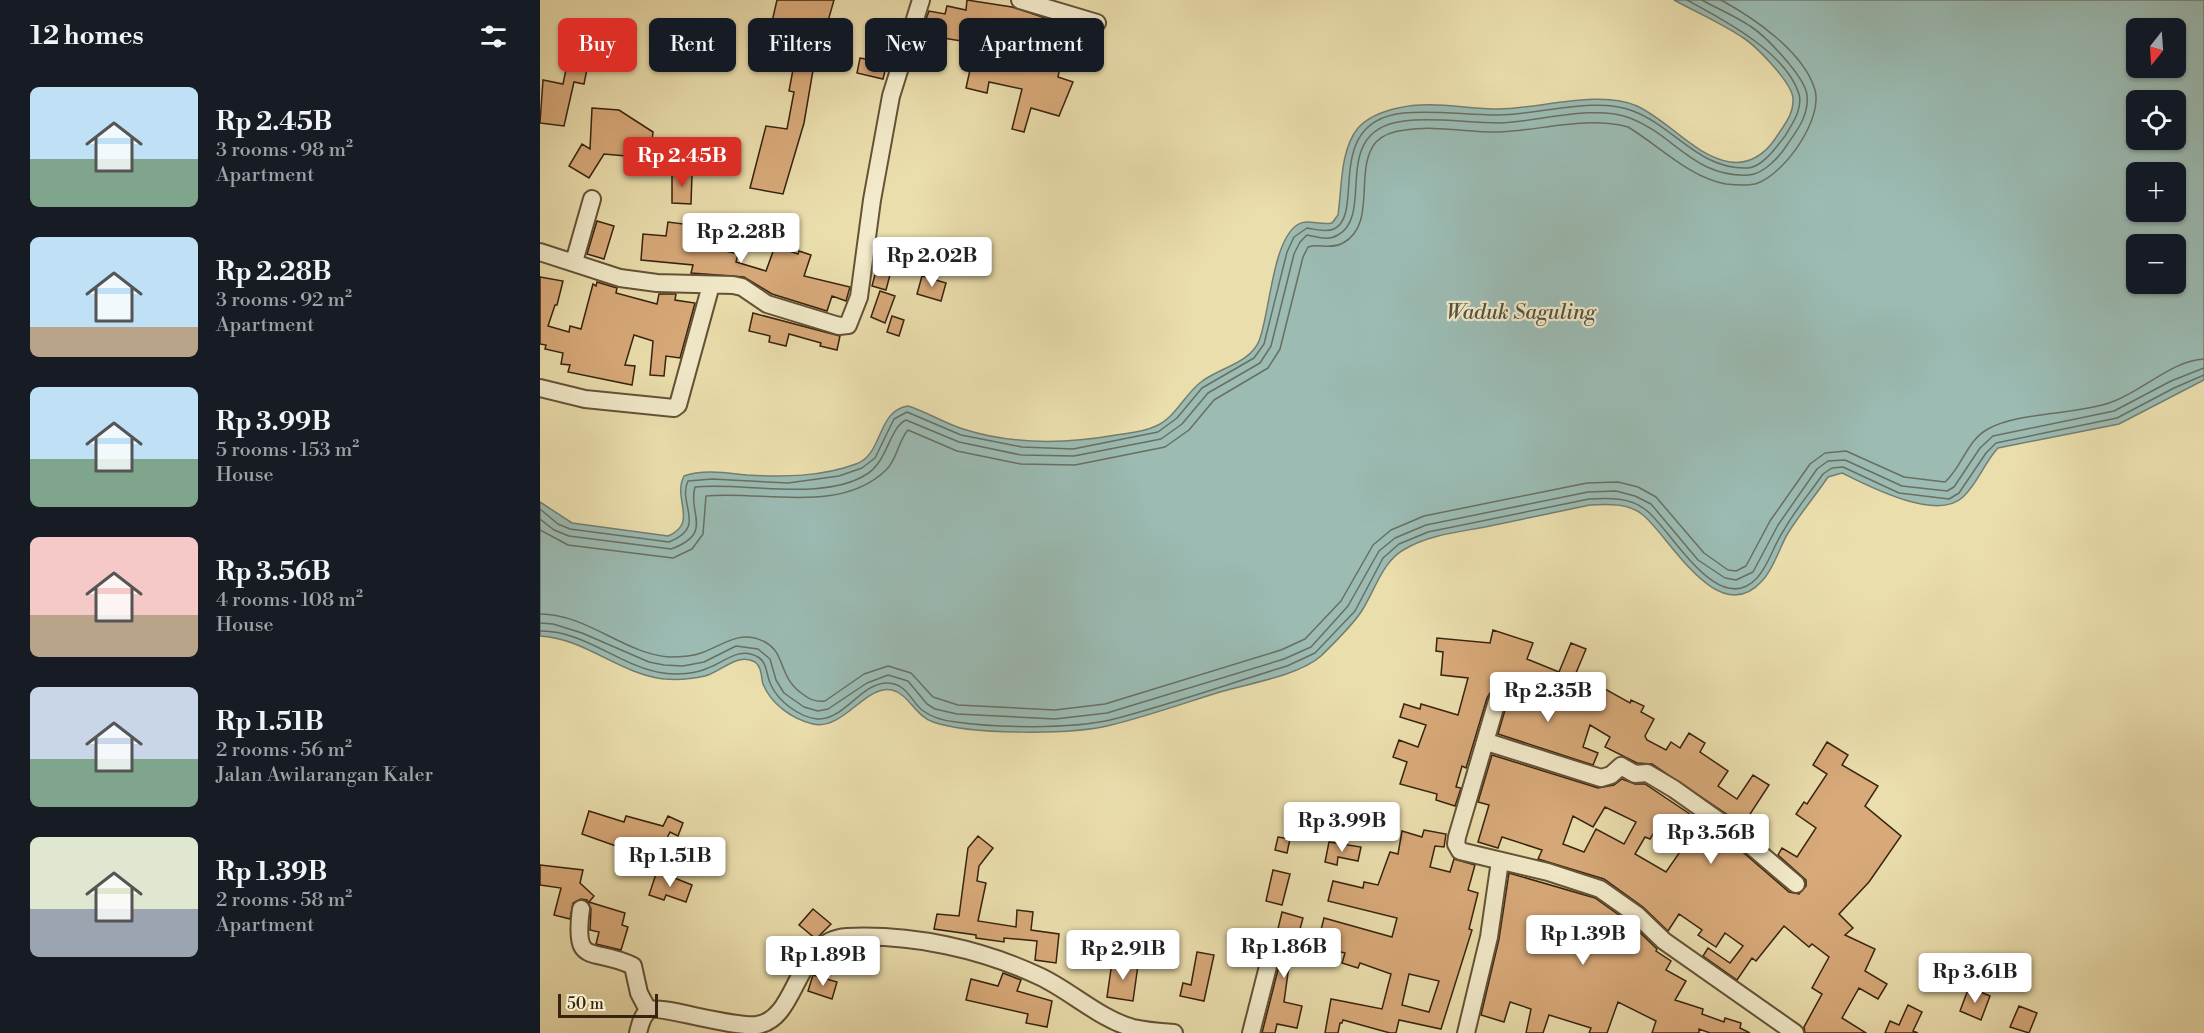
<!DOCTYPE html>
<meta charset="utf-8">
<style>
:root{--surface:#171b24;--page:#242831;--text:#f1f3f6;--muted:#9ea1a6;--accent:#d93025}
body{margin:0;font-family:"Libre Bodoni",serif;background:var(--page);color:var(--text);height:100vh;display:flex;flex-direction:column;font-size:22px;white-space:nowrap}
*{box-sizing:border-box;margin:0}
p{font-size:20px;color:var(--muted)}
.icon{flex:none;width:33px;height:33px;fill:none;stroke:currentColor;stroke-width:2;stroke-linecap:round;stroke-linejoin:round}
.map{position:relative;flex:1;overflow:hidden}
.side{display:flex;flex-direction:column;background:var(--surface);width:540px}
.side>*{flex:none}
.guide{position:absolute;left:18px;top:18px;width:570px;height:54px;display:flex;gap:12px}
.needle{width:39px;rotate:197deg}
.tools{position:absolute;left:1586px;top:18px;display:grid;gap:12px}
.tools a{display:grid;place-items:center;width:60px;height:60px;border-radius:9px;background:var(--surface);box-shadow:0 2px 4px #0004;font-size:30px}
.scale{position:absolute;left:18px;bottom:15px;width:100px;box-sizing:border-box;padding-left:6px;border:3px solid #37230f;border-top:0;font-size:16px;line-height:21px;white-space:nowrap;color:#37230f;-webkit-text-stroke:4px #f2eaca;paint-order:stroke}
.price{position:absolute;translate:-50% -51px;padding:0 14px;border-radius:6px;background:#fff;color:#222;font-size:20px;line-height:39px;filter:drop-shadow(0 2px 3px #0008)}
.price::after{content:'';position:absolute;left:50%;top:36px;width:18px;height:14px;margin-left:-9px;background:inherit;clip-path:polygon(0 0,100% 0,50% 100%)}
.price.on{background:var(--accent);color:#fff}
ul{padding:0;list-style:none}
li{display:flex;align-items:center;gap:18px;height:150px;padding:0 30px}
li span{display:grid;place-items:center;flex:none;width:168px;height:120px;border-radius:9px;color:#555}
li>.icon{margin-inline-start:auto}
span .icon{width:72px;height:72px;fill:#fffc;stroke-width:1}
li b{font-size:26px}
h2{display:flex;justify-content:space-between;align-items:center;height:72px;padding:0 30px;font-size:26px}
.tag{padding:0 21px;border-radius:9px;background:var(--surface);box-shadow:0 2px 4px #0004;font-size:21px;line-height:54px}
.tag.on{background:var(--accent);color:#fff}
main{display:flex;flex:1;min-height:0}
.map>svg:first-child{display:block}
.water{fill:#9bbbb3;stroke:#737e71;stroke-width:1.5;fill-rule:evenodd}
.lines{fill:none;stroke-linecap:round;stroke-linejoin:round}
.shore{stroke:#696f61;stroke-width:1.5}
.building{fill:#d8a979;stroke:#37230f;stroke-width:1.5;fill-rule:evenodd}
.minor-casing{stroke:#645236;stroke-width:20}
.minor{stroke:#f2eaca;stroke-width:16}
.labels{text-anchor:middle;stroke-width:4.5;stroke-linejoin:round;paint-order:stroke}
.water-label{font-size:21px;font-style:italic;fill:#555140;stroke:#f2eaca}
</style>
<main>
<section class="side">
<h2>12 homes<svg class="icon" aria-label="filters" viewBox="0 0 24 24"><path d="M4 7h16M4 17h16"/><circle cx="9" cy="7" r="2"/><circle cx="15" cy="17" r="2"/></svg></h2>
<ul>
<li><span style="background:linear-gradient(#bfe0f5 60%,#7fa58c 0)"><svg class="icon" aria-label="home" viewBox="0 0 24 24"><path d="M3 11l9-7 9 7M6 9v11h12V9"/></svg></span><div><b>Rp 2.45B</b><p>3 rooms · 98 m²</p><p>Apartment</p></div></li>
<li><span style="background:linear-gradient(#bfe0f5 75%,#b9a48a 0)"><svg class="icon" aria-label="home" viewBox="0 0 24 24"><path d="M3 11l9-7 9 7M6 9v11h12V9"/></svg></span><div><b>Rp 2.28B</b><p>3 rooms · 92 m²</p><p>Apartment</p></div></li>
<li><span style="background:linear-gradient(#bfe0f5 60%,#7fa58c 0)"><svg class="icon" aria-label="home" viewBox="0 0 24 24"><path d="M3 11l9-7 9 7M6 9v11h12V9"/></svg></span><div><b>Rp 3.99B</b><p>5 rooms · 153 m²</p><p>House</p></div></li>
<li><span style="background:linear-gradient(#f6c9c9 65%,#b9a48a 0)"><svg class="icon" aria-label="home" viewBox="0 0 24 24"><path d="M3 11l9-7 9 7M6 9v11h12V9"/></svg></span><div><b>Rp 3.56B</b><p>4 rooms · 108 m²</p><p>House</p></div></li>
<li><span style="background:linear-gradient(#c9d6e8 60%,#7fa58c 0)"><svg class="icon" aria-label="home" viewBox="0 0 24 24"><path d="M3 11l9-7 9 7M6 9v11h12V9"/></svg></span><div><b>Rp 1.51B</b><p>2 rooms · 56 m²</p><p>Jalan Awilarangan Kaler</p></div></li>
<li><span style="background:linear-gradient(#dfe7d0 60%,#9aa5b1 0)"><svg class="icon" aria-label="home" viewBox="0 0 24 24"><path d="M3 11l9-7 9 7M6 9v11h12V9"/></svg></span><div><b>Rp 1.39B</b><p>2 rooms · 58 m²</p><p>Apartment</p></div></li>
</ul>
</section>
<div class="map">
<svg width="1664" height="1033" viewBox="0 0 1664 1033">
<rect width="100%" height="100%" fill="#ebdead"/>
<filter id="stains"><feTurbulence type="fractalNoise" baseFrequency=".00333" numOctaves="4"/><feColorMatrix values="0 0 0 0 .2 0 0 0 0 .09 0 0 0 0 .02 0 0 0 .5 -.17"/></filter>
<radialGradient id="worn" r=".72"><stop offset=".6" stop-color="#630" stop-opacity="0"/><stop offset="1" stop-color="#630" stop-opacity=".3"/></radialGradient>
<path class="water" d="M1134 0H1664V380L1579 424 1458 448C1444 463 1438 483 1423 497 1397 522 1328 486 1302 473L1288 477C1275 496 1260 514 1248 533 1239 548 1234 569 1222 581 1178 630 1130 537 1103 515 1089 503 1068 504 1050 505 1015 512 980 520 945 527 918 532 889 535 865 549 842 561 835 591 821 612 811 627 794 643 781 656 760 675 708 684 680 692 644 703 608 716 571 725 532 735 431 735 393 722 375 716 369 694 352 690 326 684 303 731 273 724 252 719 231 704 223 684 221 677 222 667 215 662 198 652 181 672 165 676 152 679 138 680 124 679 80 674 44 638 0 636V502L32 523 128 536C159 523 132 499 144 476 163 469 187 473 207 475 244 477 281 477 316 464 344 454 336 411 368 406 387 412 404 423 423 429 473 445 525 444 576 435 589 433 604 432 616 426 636 417 644 395 661 382 679 368 710 363 719 341 730 313 732 242 757 225 767 218 780 226 792 223L798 215C802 187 800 150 818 128 828 117 844 111 858 108 890 100 926 109 958 109 998 109 1060 89 1097 106 1129 121 1155 156 1190 162 1209 165 1225 154 1235 139 1243 126 1254 115 1253 99 1253 83 1215 45 1202 37 1181 23 1156 12 1134 0ZM1596 28H1635V68H1596ZM1596 100H1635V140H1596ZM1596 172H1635V212H1596ZM1596 244H1635V284H1596Z"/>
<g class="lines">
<path class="shore" d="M0 509 18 524 30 529 129 542C168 527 137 504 148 481L172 479 248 483 299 476 322 468 335 458 354 419 367 412 421 435 482 447 533 449 618 432 637 418 662 388 714 358 724 344 747 252 754 237 767 228C775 229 785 233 794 229 826 214 782 122 863 113 895 110 926 115 958 115 998 115 1056 96 1093 111 1135 127 1159 170 1208 168 1223 167 1237 146 1245 136 1252 124 1263 109 1259 94 1246 52 1182 19 1147 0
M0 519 14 530 29 536 131 549C175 533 147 513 155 487 204 482 284 502 327 474 348 461 349 428 366 420L419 442 481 455 534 456 621 439 642 424 668 393 720 363 731 346 754 254 760 242 767 235C778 237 788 241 798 235 836 214 788 130 864 121 895 117 927 123 959 123 997 122 1054 104 1090 118 1135 135 1154 178 1209 175 1224 174 1240 156 1247 145 1258 129 1269 115 1267 95 1265 77 1226 36 1210 26 1195 16 1178 9 1162 0
M0 530 28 545 133 558 152 549 163 534 166 496C221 490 300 515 346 470 357 460 358 441 368 430L417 451 481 464 535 465 625 447 649 430 674 400 728 368 740 349 763 257 768 247C778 243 791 250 803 243 838 224 813 169 836 142 843 135 855 131 865 130 897 125 929 133 961 132 1002 130 1047 116 1088 127 1118 145 1150 178 1186 184 1195 185 1210 186 1218 183 1245 173 1283 119 1275 90 1264 52 1214 18 1181 0
M0 614C47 614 85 654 129 657 140 657 151 657 161 653 184 645 199 629 225 642 247 654 237 677 264 695 270 700 277 702 285 701L324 674 348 666 371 673 393 697 418 705 515 710 565 704 741 650 765 639 801 601 833 545 851 530 884 516 1047 483 1078 482 1098 487 1116 497 1164 553 1188 570 1196 571 1206 566 1230 521 1270 464 1285 453 1306 451 1364 477 1405 482C1422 467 1427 440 1448 429 1478 412 1534 415 1569 403 1599 394 1632 360 1664 359
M0 623 13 624 42 633 109 662 124 665 143 666 164 662 196 646 218 649 230 659 236 680 244 693 264 707 278 711 288 709 327 683 348 675 368 681 387 704 395 709 417 714 515 719 567 713 744 659 771 647 808 606 839 551 855 538 886 525 1048 492 1076 491 1095 496 1111 504 1158 560 1185 578 1196 580 1213 572 1238 525 1277 469 1288 461 1305 460 1362 486 1407 491 1414 487 1440 448 1453 436 1574 411 1631 381 1664 368
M0 631C44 630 81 667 123 673 137 675 155 674 168 668 185 662 199 646 218 657 228 663 226 676 231 685 238 701 259 717 277 719 304 721 321 682 348 683 367 684 370 700 382 710 391 717 405 721 416 722 457 728 530 729 570 720 629 705 688 684 747 666L775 653 815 611 843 558 859 544 888 532 1049 499C1069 498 1090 497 1106 510 1131 529 1178 620 1217 578 1229 565 1234 544 1244 530 1255 510 1270 493 1283 474L1292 468 1303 467 1359 493 1409 499 1419 493 1446 453 1456 443 1577 418 1634 388 1664 375"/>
</g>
<path class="building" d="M237 0H294L284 35H279L264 123 243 194 210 188 226 126 247 129 254 92 249 91 260 32 231 26Z
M427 0 472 7 520 23 518 34 526 36 518 77 533 82 519 116 491 108 484 132 472 129 482 89 449 82 447 93 426 88 434 52 420 48 422 41 403 38V35L382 30 389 11 405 14 407 6 426 10Z
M320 58 347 63 343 79 317 73Z
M28 60 48 64 44 84 34 82 24 126 0 123 3 80 23 84Z
M52 108 79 110 113 132 110 160H86V156L64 154 49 178 29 166 42 144 50 149Z
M132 173 152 174 151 204 132 203Z
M160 218 171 219 170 229 179 230 177 249 198 254 196 262 226 271 235 246 258 254 259 251 271 255 264 276 310 287 306 301 292 296 287 311 232 294 204 277 151 273 153 265 101 260 103 234 126 236 128 222 159 226Z
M57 221 74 226 64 259 47 254Z
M337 267 351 271 346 290 332 286Z
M382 276 406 283 401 301 377 294Z
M0 277 23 281 17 305H15L8 326 29 332 30 326 41 329 53 284 56 286 57 282 77 288 76 293 117 304 119 294H136L135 300 155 303 140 358 126 356 124 376 110 375 113 341 94 335 85 365 95 366 92 385 28 372 30 365 21 364 23 353 5 349 6 345 0 344Z
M340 291 355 296 345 323 331 317Z
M213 313 300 336 297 350 280 346 281 343 249 334 246 346 229 342 230 336 209 331Z
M352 316 364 320 359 336 347 332Z
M953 630 993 643 987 659 1019 672 1031 643 1046 649 1036 673 1090 703 1091 700 1104 706 1101 712 1114 719 1105 736 1107 740 1126 750 1131 742 1140 748 1149 733 1165 743 1160 752 1188 771 1178 786 1197 799 1213 775 1229 785 1203 825 1112 764 1097 763 1065 747 1070 737 1050 725 1043 747 1058 753 1053 765 958 734 967 703 965 694 959 691 950 693 947 698 926 768 922 766 916 787 921 788 915 806 896 800 897 794 860 784 867 762 853 757 859 740 878 747 886 725 860 717 864 704 880 709 881 704 918 715 928 678 901 675 903 652 896 651 897 638 950 643Z
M1287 742 1308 755 1302 765 1338 786 1325 806 1361 836 1329 882 1299 914 1313 928 1305 935 1335 949 1325 971 1347 984 1338 999 1319 988 1302 1018 1326 1033H1265L1264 1027 1282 994 1272 988 1289 957 1272 944 1269 947 1244 926 1216 961 1212 958 1197 980 1163 956 1168 948 1190 963 1203 946 1185 933 1176 947 1158 935 1162 930 1139 914 1128 931 1103 907 1064 879 998 859 1002 850 962 837 958 848 938 842 949 805 938 802 952 755 1058 788 1074 785 1082 779 1095 784H1105L1190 841 1249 892 1259 894 1266 886V880L1238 855 1242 848 1257 857 1276 828 1256 814 1264 802 1267 804 1287 774 1273 765ZM1065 807 1096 822 1084 844 1056 829 1044 852 1023 844 1033 816 1053 827ZM1115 831 1142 849 1126 872 1095 854 1105 837 1110 839Z
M796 804 820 814 814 831 789 821Z
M49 811 84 822 86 816 123 826 128 816 143 823 138 836 130 832 117 859 78 842 76 846 42 834Z
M884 830 906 834 904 847 895 846 890 867 910 872 914 859 935 865 928 890 938 893 929 929 932 930 901 1029 859 1020 856 1033H850L803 1020 802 1023H800L798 1033H785L791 999 842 1009 851 974 820 963 818 968 802 963 805 953 777 946 784 918 852 937 857 918 788 901 793 881 823 888 824 882 838 885 850 852 858 854 862 831 882 837ZM869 974 899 981 889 1012 862 1005Z
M438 836 453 848 439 866 437 881 446 883 438 921 476 927 477 910 493 912 491 930 519 934 516 963 495 960 497 941 464 938V942L436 938V935L394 929 397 914 419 916 428 848Z
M738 837 750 839 747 853 735 850Z
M789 842 821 847 818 861 798 857 797 865 785 862Z
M0 865 43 870 40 883 54 896 49 902 85 913 82 925 88 927 81 950 56 944 59 932 50 930 51 909 47 900 41 899 33 903 30 919 14 915 21 888 0 885Z
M733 870 750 874 742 905 726 901Z
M117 871 152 885 146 902 126 895 124 900 109 895Z
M969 873 1055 898 1090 923 1117 949 1116 951 1131 961 1126 970 1146 981 1135 1000 1163 1009 1162 1014 1184 1022 1185 1018 1201 1023 1200 1028 1210 1033H1170L1159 1029V1033H1112L1116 1021 1078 1002 1067 1033H1049L1051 1028 1009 1015 1003 1033H986L991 1009 970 1002 964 1022 941 1015 959 939Z
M273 909 291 924 276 939 259 925Z
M742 912 763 918 748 973 744 1002 762 1006 757 1028 737 1024 735 1033H722L744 946 742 936 737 933Z
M657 952 674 955 664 1001 640 996 643 983 651 985Z
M572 962 598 965 593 1001 567 997Z
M463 973 481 980 477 991 512 1001 507 1027 486 1023 488 1014 426 1000 431 979 458 986Z
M273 975 297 982 292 999 268 991Z
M1429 987 1450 996 1441 1020 1420 1011Z
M1368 1005 1382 1012 1373 1031 1378 1033H1345L1350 1021 1359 1025Z
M1479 1006 1497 1013 1489 1033 1470 1027Z"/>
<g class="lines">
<g class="minor-casing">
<path id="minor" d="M480 0 557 23
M0 252 80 278 117 283 193 285 202 287 227 304 299 326 308 325 319 297 332 200 351 96 381 0
M34 262 52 199
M0 388 45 399 134 408 138 405 171 285
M957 701 917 837 916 844 920 851 1008 872 1060 889 1097 915 1124 941 1255 1033
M947 742 1061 778 1071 775 1081 766 1095 774 1107 773 1134 789 1196 833 1256 884
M41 909C33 969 53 946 93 966L99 993 108 1010
M98 1033C100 1025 102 1014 110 1010 120 1005 192 1028 217 1025 259 1019 254 940 307 937 373 934 442 949 501 977 532 992 560 1019 593 1028 606 1031 620 1032 634 1033
M711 1033 734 943
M926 1033 949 937 960 861"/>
</g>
<use href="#minor" class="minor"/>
</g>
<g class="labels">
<g class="water-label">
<text x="981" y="319">Waduk Saguling</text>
</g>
</g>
<rect width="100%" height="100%" filter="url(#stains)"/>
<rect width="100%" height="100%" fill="url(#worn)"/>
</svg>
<div class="tools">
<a><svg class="needle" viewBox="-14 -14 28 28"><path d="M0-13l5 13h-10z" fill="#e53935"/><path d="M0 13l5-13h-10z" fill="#9ea1a6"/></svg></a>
<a><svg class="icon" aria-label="locate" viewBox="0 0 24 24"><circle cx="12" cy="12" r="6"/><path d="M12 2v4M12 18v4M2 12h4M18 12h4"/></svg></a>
<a>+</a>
<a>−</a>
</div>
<div class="scale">50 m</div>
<b class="price on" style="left:142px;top:188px">Rp 2.45B</b>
<b class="price" style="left:201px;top:264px">Rp 2.28B</b>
<b class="price" style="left:392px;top:288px">Rp 2.02B</b>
<b class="price" style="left:1008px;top:723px">Rp 2.35B</b>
<b class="price" style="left:802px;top:853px">Rp 3.99B</b>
<b class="price" style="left:1171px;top:865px">Rp 3.56B</b>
<b class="price" style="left:130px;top:888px">Rp 1.51B</b>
<b class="price" style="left:1043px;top:966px">Rp 1.39B</b>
<b class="price" style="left:744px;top:979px">Rp 1.86B</b>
<b class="price" style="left:583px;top:981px">Rp 2.91B</b>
<b class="price" style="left:283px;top:987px">Rp 1.89B</b>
<b class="price" style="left:1435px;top:1004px">Rp 3.61B</b>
<div class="guide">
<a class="tag on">Buy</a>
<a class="tag">Rent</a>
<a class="tag">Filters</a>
<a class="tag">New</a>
<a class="tag">Apartment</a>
</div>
</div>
</main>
